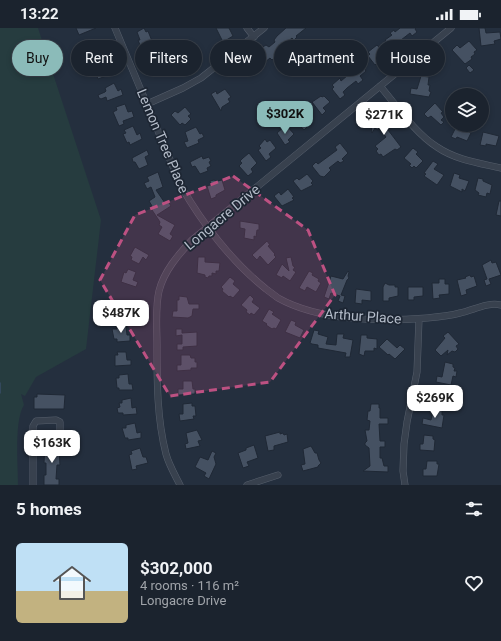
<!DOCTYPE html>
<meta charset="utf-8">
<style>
:root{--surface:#1b232e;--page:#282f3a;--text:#f1f3f6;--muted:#a0a4aa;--line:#39404a;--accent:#8bbbb9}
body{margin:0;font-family:Roboto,sans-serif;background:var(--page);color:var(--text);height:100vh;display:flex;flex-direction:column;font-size:15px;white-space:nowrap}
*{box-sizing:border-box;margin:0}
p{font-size:13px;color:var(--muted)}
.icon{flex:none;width:22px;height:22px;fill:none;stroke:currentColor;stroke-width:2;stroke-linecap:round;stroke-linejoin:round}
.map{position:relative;height:457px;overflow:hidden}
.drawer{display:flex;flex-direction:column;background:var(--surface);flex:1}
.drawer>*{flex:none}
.top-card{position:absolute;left:12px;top:12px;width:477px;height:36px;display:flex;gap:8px}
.tools{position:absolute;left:445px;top:60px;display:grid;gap:8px}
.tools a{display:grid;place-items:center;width:44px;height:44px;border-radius:50%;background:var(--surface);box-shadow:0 2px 6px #0003,0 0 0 1px var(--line);font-size:20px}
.price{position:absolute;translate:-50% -34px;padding:0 9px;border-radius:8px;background:#fff;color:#222;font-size:13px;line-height:26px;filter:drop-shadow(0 1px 2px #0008)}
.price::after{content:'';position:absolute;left:50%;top:24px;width:12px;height:9px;margin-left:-6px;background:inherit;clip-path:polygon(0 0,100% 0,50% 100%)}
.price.current{background:var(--accent);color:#111}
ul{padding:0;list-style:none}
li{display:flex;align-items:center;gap:12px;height:100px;padding:0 16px}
li span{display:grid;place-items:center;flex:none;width:112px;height:80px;border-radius:6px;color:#555}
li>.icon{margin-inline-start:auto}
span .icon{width:48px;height:48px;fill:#fffc;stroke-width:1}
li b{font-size:17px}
h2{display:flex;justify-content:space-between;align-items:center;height:48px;padding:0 16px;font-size:17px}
.tag{padding:0 14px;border-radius:18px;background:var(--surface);box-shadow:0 2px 6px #0003,0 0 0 1px var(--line);font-size:14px;line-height:36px}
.tag.current{background:var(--accent);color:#111}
.status{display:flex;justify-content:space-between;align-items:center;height:28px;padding:0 20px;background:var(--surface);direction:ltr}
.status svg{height:11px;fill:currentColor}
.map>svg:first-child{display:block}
.green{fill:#263c3f}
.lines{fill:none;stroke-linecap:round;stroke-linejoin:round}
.stream{stroke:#394c67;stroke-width:1.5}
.building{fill:#455162;stroke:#1f2835}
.minor-casing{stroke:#565f6c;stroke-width:7}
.minor{stroke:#38414e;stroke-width:6}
.marked{fill:#bd5182;fill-opacity:0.2;stroke:#bd5182;stroke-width:3;stroke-dasharray:8 5;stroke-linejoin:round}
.labels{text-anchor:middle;stroke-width:3.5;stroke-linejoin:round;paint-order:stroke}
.street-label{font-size:14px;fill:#b4bcc9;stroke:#1d2633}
</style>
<div class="status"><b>13:22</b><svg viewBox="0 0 49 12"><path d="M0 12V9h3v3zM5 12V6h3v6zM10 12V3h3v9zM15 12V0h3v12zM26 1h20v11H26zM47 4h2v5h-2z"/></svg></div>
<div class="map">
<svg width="501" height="457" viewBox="0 0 501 457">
<rect width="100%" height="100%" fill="#242f3e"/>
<path class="green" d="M0 0H38L101 192 86 321 36 349 25 368 21 366 24 377C14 392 18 438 18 457H0Z"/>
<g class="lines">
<path class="stream" d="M0 355V365"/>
</g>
<path class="building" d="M76 0H96L79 7Z
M144 0 146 4 148 3 152 13 140 17 138 12H140L137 4Z
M216 0H229L233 8 223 14Z
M286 0H306L296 8 297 9 294 12 292 10 285 16 288 19 272 32 270 30 252 45 251 44 247 47 241 40 242 38 262 21 261 20 266 17 269 19 275 14 274 12 277 8Z
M400 0H416L415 1 417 4 412 8 410 5 401 12 402 13 397 17 398 19 393 22 385 12 392 7 390 5 394 2 395 4Z
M479 0H485L486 5 500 4 501 11 494 13 495 16 481 18Z
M95 12 98 19 103 17 105 23 90 29 86 19 88 18 87 15Z
M469 13 477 22 474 24 475 26 471 29 472 31 465 36 452 22 457 17 460 20Z
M377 17 386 27 375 37 368 28 370 26 368 24Z
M190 19 191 22 195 20 199 27 191 32 192 34 187 36 181 26Z
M160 31 165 33V35L170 36 168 47 152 44 154 34 159 35Z
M104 34 108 41 112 40 114 45 98 51 94 41 97 40 96 37Z
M357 36 358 38 361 36 366 43 360 48 363 52 358 56 356 53 347 60 343 64 345 67 340 71 332 61 334 59 332 57 340 50 341 53 354 42 352 39Z
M469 37 474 42 470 45 466 40Z
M421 48 429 49 428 57H430L429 63 431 64 429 69 410 66 411 60 417 61Z
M114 55 118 63 121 61 123 67 107 73 106 69 101 71 99 70 98 67 105 64 106 63 105 60Z
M225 61 231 69 228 71 230 74 222 79 221 83 211 66 216 63 217 66Z
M321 68 322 69 324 68 330 74 323 80 326 83 322 87 312 74Z
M435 75 443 84 441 85 444 89 441 92 444 94 441 97 431 88 428 90 424 86Z
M125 76 128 84 132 83 134 89 123 93 124 96 119 98 113 84 117 82 116 79Z
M185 79 191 86 188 88 191 91 185 97 182 95 180 97 171 87 175 83 178 85Z
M303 82 305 84 307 82 313 89 306 95 308 98 304 102 295 92 297 90 295 88Z
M376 83 380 86 379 87 387 94 385 98 401 119 397 122 395 121 383 129 381 126 379 127 376 123 378 121 375 118 386 109 379 100 378 102 375 100 372 105 371 95 369 93Z
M286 97 294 106 288 112 290 114 285 117 277 105Z
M457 97H461L468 100 467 103 471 105 467 113 457 109 456 111 451 109Z
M133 98 137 107 140 105 142 111 130 117 129 114 127 115 123 106 126 105 124 102Z
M196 99 200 106 202 105 204 109 198 112 199 115 187 120 184 114 188 113 185 104Z
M483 104 499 108 496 118 486 116V118L480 117Z
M265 111 267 114 270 112 276 120 269 126 271 129 266 133 258 122 261 120 259 118Z
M340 115 348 125 342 131 344 133 340 135 338 133 329 140 331 142 324 149 320 148 312 138 316 134 318 136 337 122 335 119Z
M413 120 418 124 416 126 423 133 416 140 414 138 412 140 409 137 411 136 404 130Z
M147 122 149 127 145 129 148 137 139 141 135 134H133L132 130Z
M249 125 257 135 251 141 253 144 248 148 239 138 242 135 240 133 243 130Z
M202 128 203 131 209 129 211 133 209 134 211 138 207 140 208 143 200 146 195 138 192 139 190 134Z
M433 133 438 136 434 141 444 147 437 157 424 148 426 146 424 145Z
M158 144 163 159 156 162 165 175 168 173 171 178 157 187 175 197 170 206 173 208 170 213 158 206 162 199 159 197 160 194 150 179 152 178 149 173 155 169 151 159 147 161 144 155 149 153 147 149Z
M454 145 460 147 459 150 469 153 465 163 462 161V164L450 158Z
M307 146 313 153 311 155 313 157 301 163 293 153 297 150 299 152Z
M478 150 483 151V153L492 157 490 166 487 165 486 169 478 167 479 165 475 162Z
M214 152 216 153 222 152 225 162 216 167V169L211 171 207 158 211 157 210 153Z
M288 161 294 169 292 170 294 172 282 178 274 168 279 164 281 167Z
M499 173H501V188L496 187Z
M240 193 259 196V202H257L256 209 254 208V212L244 210 245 201 240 200Z
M267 213 270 217 268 218 275 226 274 227 276 229 268 237 260 228 257 232 252 227Z
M135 219 149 227 146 232 143 229 139 236 131 232 132 229 130 228Z
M198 229H205V234L220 235 219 243H216V246L212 245V248H209L208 250 205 249V247L197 245Z
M291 229 293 238 295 239 293 242 296 244 290 253 283 248 282 250 276 247 282 236 289 243 286 230Z
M491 232 492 235 496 234 501 247 489 251 491 256 486 258 484 252 487 251 482 237Z
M128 241 136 244 133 252 138 254 136 259 121 254 124 244 126 245Z
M309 243 313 245 312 247 319 251 318 253 321 255 316 264 307 259 305 263 299 260Z
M348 243 349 244 348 248 349 250 347 252 341 267 345 268 343 275 338 273 340 268 331 265 329 271 324 269 331 248 343 251Z
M470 247 471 249 474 248 477 258 466 262 467 266 461 268 457 252 466 250 465 249Z
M230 249 235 253 233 256 240 262 233 270 230 268 229 269 222 263 223 261 221 259Z
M439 251H445V256H449V266L439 267 440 270 433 271 432 255H439Z
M385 255 389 257H395V259H398V268L389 270V273H383V259Z
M408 259H423V268L414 269V272H408Z
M356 261 371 263V273L362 272V276L355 275Z
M250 267 254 271 252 274 260 280 254 287 251 285 250 287 246 284 247 282 241 277Z
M179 268 187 269 189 276H199V281H193L192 288 188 290 172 289 173 283H177V272H179Z
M119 274 128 275 127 283H132L131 289 116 287V277H119Z
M269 281 274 284 272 286 281 292 276 301 274 300 272 301 266 297 267 296 262 293Z
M291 292 296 294 295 297 304 302 300 310 285 304Z
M116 298H126L127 307H130V313L117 314V311H114L112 301H117Z
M176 301H182V305L197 304V318L183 319V322H177V316H182V307L176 308Z
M314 302 319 303 318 306 328 309 326 316 336 317 337 306H344L343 310 353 312 350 329H345L346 325 318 320V317L312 316 310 315Z
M448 304 459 316 456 318 458 321 455 324 452 323 447 327 448 322 441 328 435 322 445 310 443 308Z
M361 307H367V310L377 311V321L374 320V323H365L364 328 359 326Z
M387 311 397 320 400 317 405 321 395 331 389 326 388 327 379 319Z
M117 324H126L127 332H131V337L115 338V327H118Z
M181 327H190L191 330H195V334H197V340H191V342L177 343V337H181Z
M445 334 453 336V339L455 340 454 343H457L456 349 453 348 451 357 436 354 437 348 442 349Z
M128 346 129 356H132L133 362H119V360H117L116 350H119V347Z
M183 353H192L193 361H195V366L178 367V361H183Z
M37 366 65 367 64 381H34V369H37Z
M131 370 132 380 136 379 137 386 123 387V385H118L117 380 120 379 119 375H122V372Z
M192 375V378H195L196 388H193L194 391 180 393 179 386H183V376Z
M371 376H379V380H380V390H388V396H379L380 413H385V419H380V430H382L384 438H388V444L363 443 370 438 369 420 365 417V415L367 413 365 402H369L370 393 367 392 368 383H370Z
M434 379 442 380V387H444L442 400 422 396 423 390 431 392Z
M135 395 137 405 141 404V410L128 412V410H125L122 400H126V397Z
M197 402 202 412 198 413 200 418 186 421 185 416 188 415 186 405Z
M280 404V406L283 405 284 407 287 406 288 414 274 418V422L268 423 265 408Z
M424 407 433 408V411L435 412 434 423 420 422V416H423Z
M45 416H56V419H59L60 437H57L56 451H59V457H44V447H46V435H44Z
M254 417 258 430 247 434 249 438 243 440 238 425 246 422V420Z
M311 418 315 425H317L319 432 321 435 318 438V439L303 443 301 437 305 436 303 421Z
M140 420 143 429H146L148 435 136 438 137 441 132 442 129 427 132 426 131 423Z
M212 423 216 425 214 429 216 436 209 451 204 448 206 445 195 439 200 429 208 432Z
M427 433H437V436H439L437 448H423V441H426Z"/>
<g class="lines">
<g class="minor-casing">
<path id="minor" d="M115 0 181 158C202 195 232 234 266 261 270 264 274 267 278 270 319 293 381 294 427 290 438 289 449 288 460 285 474 282 487 274 501 277
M247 0 254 9
M380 58C397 78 415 105 437 119 456 132 479 135 501 140
M147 76 183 60 201 50 264 0
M33 457V398L36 393 56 392 60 394V405L59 408H33
M180 457C175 447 169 437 166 426 157 391 157 354 157 318 157 300 155 280 159 263 164 243 178 227 192 212L451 0
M247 457 278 447
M405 457 403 443 404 416 407 394 417 344 419 291"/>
</g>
<use href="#minor" class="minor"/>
</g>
<path class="marked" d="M233 148 308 202 335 267 270 354 170 368 100 252 135 187Z"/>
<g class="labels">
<g class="street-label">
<text transform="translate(163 113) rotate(67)" y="5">Lemon Tree Place</text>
<text transform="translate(222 189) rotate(-40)" y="5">Longacre Drive</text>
<text transform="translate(363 288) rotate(4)" y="5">Arthur Place</text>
</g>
</g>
</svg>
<div class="tools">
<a><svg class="icon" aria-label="layers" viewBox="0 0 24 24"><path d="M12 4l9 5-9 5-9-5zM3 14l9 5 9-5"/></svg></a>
</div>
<b class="price current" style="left:285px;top:107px">$302K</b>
<b class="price" style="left:384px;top:108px">$271K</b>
<b class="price" style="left:121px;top:306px">$487K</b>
<b class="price" style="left:435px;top:391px">$269K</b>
<b class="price" style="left:52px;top:436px">$163K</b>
<div class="top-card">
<a class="tag current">Buy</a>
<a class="tag">Rent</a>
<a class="tag">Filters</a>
<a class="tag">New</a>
<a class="tag">Apartment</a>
<a class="tag">House</a>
</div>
</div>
<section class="drawer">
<h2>5 homes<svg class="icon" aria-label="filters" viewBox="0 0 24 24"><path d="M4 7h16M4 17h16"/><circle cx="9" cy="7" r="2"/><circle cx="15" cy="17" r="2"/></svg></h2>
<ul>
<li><span style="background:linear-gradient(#bfe0f5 60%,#c2b280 0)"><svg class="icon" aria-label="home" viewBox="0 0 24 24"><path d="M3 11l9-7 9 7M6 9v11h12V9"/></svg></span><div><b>$302,000</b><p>4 rooms · 116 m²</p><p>Longacre Drive</p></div><svg class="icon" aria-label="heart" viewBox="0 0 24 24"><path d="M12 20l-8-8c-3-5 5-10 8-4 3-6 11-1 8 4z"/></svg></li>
</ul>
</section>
